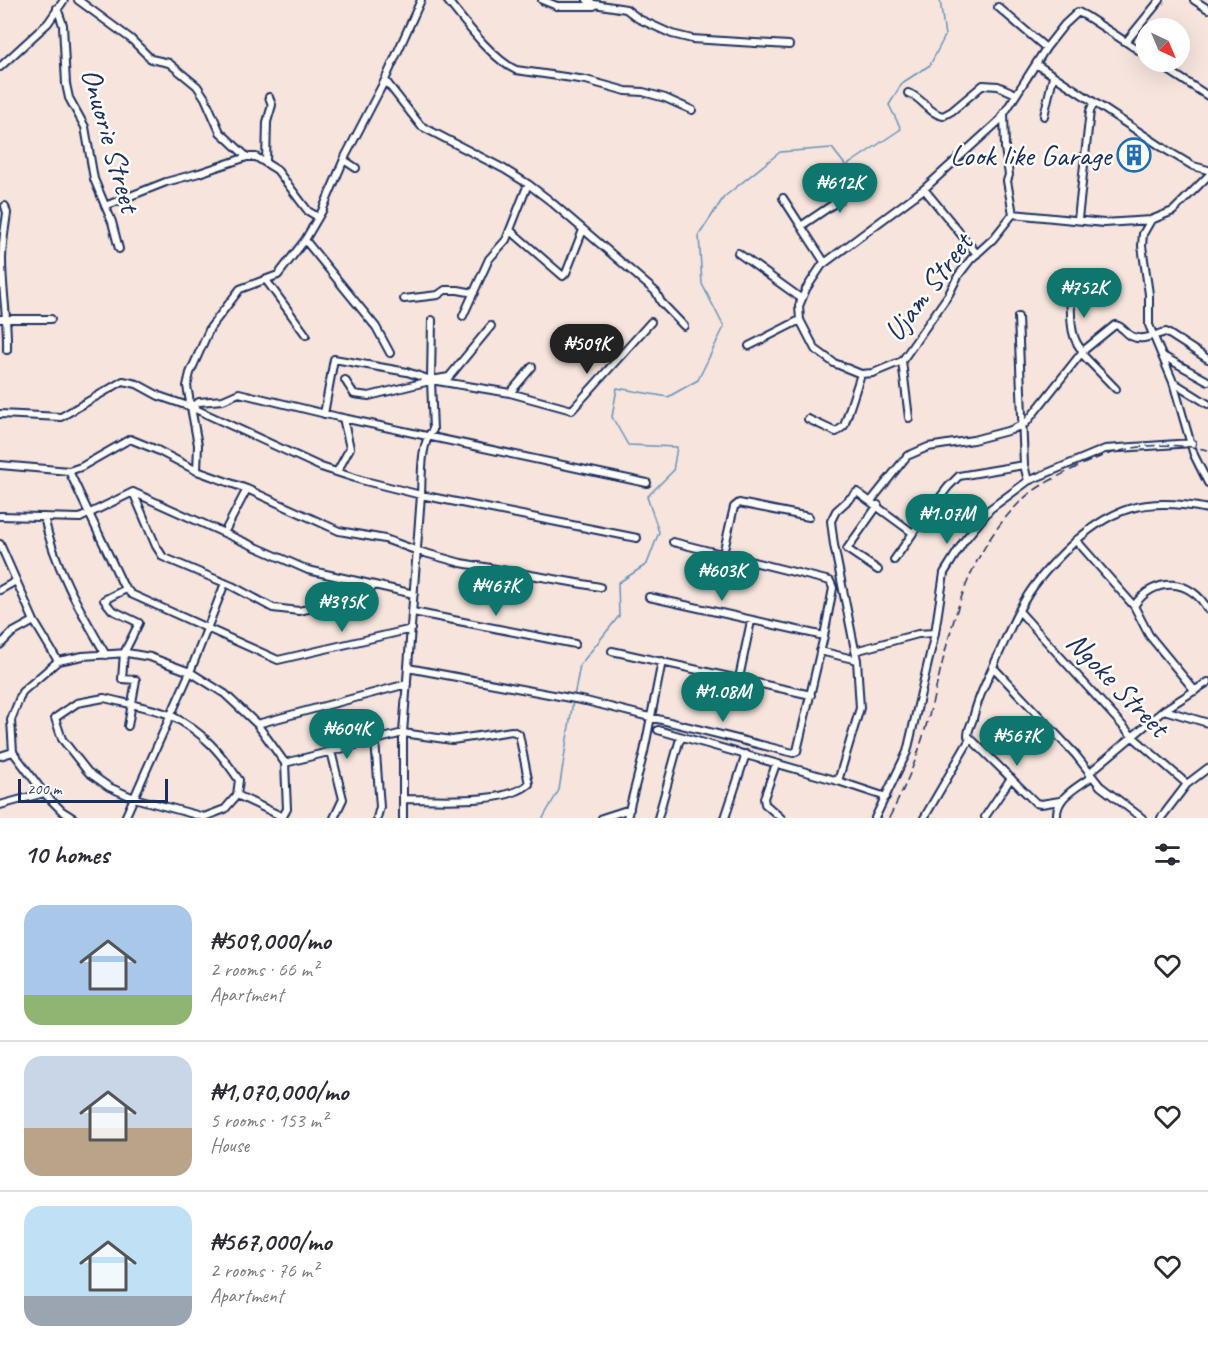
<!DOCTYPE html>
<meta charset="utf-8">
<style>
:root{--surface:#fff;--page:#f2f2f3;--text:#2b2b33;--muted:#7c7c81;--line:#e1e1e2;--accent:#0f766e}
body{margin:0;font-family:Caveat,sans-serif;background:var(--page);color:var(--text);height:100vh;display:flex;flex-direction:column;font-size:22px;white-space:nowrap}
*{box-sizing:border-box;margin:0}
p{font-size:20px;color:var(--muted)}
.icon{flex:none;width:33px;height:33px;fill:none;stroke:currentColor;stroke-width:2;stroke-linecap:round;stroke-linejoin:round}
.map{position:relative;height:818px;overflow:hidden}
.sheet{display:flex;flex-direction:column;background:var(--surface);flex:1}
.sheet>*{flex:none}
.needle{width:39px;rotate:136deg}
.buttons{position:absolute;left:1136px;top:18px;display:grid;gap:12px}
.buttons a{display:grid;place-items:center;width:54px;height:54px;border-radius:50%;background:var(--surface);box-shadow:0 6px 24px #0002;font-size:30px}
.scale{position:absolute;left:18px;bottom:15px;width:150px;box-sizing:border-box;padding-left:6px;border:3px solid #1b2f5e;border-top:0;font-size:16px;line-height:21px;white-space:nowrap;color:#1b2f5e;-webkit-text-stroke:4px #fdfcf7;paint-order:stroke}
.price{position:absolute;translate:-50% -51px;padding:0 14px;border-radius:21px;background:var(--accent);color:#fff;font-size:20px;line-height:39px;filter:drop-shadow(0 2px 3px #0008)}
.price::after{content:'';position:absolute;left:50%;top:36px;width:18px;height:14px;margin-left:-9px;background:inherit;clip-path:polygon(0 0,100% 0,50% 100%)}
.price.active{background:#222;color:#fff}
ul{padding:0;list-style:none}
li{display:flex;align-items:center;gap:18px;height:150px;padding:0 24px}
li+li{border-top:2px solid var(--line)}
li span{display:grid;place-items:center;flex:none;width:168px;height:120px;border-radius:18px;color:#555}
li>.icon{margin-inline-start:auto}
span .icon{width:72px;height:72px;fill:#fffc;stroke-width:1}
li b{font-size:26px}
h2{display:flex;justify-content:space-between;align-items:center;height:72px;padding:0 24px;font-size:26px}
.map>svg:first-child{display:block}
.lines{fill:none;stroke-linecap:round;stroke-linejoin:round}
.stream{stroke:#6592ba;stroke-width:1.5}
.street-casing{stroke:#1b2f5e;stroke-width:10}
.street{stroke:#fdfcf7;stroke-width:6}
.rail{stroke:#1b2f5e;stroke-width:1.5;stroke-dasharray:9 4.5;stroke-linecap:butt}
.labels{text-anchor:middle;stroke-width:5;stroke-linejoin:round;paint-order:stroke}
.street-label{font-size:30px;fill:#1b2f5e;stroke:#fdfcf7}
.poi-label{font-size:30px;fill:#1b2f5e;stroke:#fdfcf7;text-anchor:end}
</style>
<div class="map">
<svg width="1208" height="818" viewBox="0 0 1208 818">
<rect width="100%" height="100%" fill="#f6e4dd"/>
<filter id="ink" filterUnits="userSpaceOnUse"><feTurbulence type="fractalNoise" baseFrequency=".0167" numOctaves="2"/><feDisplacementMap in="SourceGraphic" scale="12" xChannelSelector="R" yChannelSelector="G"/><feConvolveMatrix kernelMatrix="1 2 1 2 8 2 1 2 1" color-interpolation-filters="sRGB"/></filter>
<g filter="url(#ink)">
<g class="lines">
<path class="stream" d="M574 697 580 665 619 616 618 583 647 564 659 532 647 497 673 471 677 447 628 445 612 417 617 388 668 397 698 380 724 327 702 284 699 235 724 197 780 152 832 148 846 166 901 129 889 105 902 83 930 65 945 36 940 0
M543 818 559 790 573 701"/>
<g class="street-casing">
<path id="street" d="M78 0 131 39 151 59 169 63 197 86 205 98 220 132 247 157H256L277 170 308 211 318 217
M447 0C464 21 492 59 516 70L586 80 626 91 643 92 665 98 692 110
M542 0 557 6H594
M587 0 594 4 626 9 639 19 672 34 692 39 789 45
M1194 0 1208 9
M998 7 1046 48
M57 8 63 25 66 84 69 98 85 127 94 179 112 222 119 249
M1126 42 1160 0
M1156 62 1208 96
M1036 64 1168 151 1193 166 1208 170
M0 67 48 23 64 0
M385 80 421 126 504 169 528 184 549 200 656 292 661 302 684 326
M908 93C922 97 929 114 943 116L952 111 983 85 998 86 1016 94
M1004 113 1005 148 1009 175 1007 181 1013 214 1104 223 1151 220 1173 211 1208 176
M1044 116 1053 77
M344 160 356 168
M266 162 267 122 272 105 269 97
M823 174 841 199 801 226 825 263
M924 189 977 254
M783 198 801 226
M5 206 7 213C5 228 2 244 2 260 2 290 8 320 7 350
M105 206 166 182 199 173 247 157
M1013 214 993 239 971 259 958 276 949 294 902 361 873 373 861 374 834 363 815 349 800 320 799 306 806 289 822 265 924 189 1000 120 1046 48 1064 25 1078 12 1086 16 1146 55
M1078 219 1090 111 1094 102
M1151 220 1143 234 1142 246 1149 294V325L1173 382 1194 455 1208 483
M511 231 563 276 566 273 583 230
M305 240 376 327 390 353
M738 253 802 299
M266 280 306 335
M1070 294C1072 313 1068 337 1083 351
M404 299 438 295 445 290H458L474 293
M463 316 489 259 506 240 528 184
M1018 317 1024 465 1028 481
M0 319H51
M491 326 449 377 431 380 433 430C420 442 422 478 421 495L637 538
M749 346 800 320
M1082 354 1116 389
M1163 356 1208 381
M902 361 909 418
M532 367 510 393 572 410 651 322
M345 380 354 394 369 396 430 381
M431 380 432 320
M1173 382 1208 404
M0 414 61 417 123 381 137 384 159 396 191 407
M324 414 334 359 407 372 431 380 510 393
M808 419 836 432 844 426 861 374
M0 465 69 471 81 467 130 439 157 450 197 471 247 489 224 533 308 570 414 594
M69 471 123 585 131 594 278 660 412 629
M197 471 198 445 187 386 190 373 210 328 240 289 278 275 305 240 322 211 345 157 385 80 421 0
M337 472 350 448 343 418
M247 489 339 531 385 539 418 551 461 563 600 587
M133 492 156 546 163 557 232 586 273 608 299 611 321 606 373 587
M871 501 907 456 928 447 973 440 1011 430 1026 423 1083 351 1115 325C1123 326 1124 332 1131 336 1143 342 1155 334 1166 332L1208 359
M0 516 80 518 133 492 224 533
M44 517C54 566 81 612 106 655
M913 533 948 487 959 476 1024 465
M1076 540 1134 606 1149 635 1195 691
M0 544 34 621 58 661
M723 554 734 507 739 503 809 517
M878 570 847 549 878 505
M225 583 190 672 225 694 257 724 285 763 287 809 282 818
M126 589 104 600 112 610 139 623 124 653 122 679 136 680 128 726
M0 590 16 581
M649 597 824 636
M1134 606C1154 576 1191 578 1208 610
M1019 611 1132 736 1187 784
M413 612 575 644
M0 645 12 633 34 621
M612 651 811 695
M820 651 857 660
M855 651 918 634 935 633
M993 667 1075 754 1100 786 1142 818
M408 668 586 701 793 753 797 751 824 636 833 588 830 581 673 542
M739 678 751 621
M104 698C124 703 155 708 172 716 203 732 220 752 239 780L237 795 225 809 204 817 134 798 109 787 88 772 62 739 55 718 77 703Z
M1164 710 1208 723
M257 724 407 684
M658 730 838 781 886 797
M375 740 380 807 377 818
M331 751 343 799 334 818
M0 756 13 752
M285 763 403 733 452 740 512 731 519 734 529 784C504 805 436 799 403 799
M776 764 764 798 765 804 781 818
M1089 773 1164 710 1208 682
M838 781 860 708 857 660 834 545 831 521 836 511 857 492 913 533 894 560
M237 795 283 817
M1060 801 1041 804 1036 803 968 736C968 729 971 725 973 719 977 698 988 679 996 660 1006 639 1014 617 1026 598 1036 581 1050 566 1064 552 1109 507 1145 496 1208 509
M0 805 44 793
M985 817 1011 778
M73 818 62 811 44 793 13 752 11 720 22 692 58 661 83 656 127 653 150 657 190 672 125 818
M403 818V733L421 495 361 480 321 467 191 407 199 402 223 400 239 393 338 417 647 483
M602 818 630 809
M627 818 644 752 662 661
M658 818 679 742 683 737
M725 818 746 754
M875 818 907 752 935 633 944 573 964 541 990 509 1028 481 1105 449 1192 443
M924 818 970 739
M1057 818C1055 797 1077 788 1091 777
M1161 818 1187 784 1208 768"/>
</g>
<use href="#street" class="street"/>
<path class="rail" d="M889 818C902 793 913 769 921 743 948 657 953 567 1021 501 1035 487 1057 477 1075 468 1119 446 1160 440 1208 450"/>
</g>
</g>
<defs>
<g id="building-ring" transform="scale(1.725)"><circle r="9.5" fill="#fdfcf7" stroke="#1f6fb2" stroke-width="1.5"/><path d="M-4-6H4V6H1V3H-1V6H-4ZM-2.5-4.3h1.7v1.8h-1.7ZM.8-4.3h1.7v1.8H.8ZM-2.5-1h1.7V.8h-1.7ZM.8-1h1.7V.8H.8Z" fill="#1f6fb2"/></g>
</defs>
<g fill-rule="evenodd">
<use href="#building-ring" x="1134" y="155"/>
</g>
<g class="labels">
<g class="street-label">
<text transform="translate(111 140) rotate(74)" y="10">Onuorie Street</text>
<text transform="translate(928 287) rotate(-53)" y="10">Ujam Street</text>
<text transform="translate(1118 684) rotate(46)" y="10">Ngoke Street</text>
</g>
<g class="poi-label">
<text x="1111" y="165">Look like Garage</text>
</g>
</g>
</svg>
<div class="buttons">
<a><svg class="needle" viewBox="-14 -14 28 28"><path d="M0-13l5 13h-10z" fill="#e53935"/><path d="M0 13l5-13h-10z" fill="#7c7c81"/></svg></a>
</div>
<div class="scale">200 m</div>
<b class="price" style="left:840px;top:214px">₦612K</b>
<b class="price" style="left:1084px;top:319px">₦752K</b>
<b class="price active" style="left:587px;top:375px">₦509K</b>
<b class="price" style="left:947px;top:545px">₦1.07M</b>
<b class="price" style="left:722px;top:602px">₦603K</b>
<b class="price" style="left:496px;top:617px">₦467K</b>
<b class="price" style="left:342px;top:633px">₦395K</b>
<b class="price" style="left:723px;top:723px">₦1.08M</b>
<b class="price" style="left:347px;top:760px">₦604K</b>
<b class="price" style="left:1017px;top:767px">₦567K</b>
</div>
<section class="sheet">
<h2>10 homes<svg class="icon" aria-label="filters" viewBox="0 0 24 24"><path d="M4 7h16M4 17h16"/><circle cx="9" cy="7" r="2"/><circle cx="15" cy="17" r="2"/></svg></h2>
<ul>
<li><span style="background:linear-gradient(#a9c7e8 75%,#8fb573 0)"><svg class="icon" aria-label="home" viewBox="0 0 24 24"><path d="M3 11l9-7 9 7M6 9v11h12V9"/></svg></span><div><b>₦509,000/mo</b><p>2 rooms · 66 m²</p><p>Apartment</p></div><svg class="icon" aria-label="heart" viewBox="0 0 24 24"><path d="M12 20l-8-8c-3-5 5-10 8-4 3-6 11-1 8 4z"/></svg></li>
<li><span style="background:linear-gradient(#c9d6e8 60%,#b9a48a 0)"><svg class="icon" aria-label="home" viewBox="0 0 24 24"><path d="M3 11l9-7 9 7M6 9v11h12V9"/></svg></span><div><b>₦1,070,000/mo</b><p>5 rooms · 153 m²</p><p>House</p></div><svg class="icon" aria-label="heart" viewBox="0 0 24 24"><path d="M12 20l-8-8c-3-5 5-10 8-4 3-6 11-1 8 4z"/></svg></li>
<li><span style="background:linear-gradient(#bfe0f5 75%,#9aa5b1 0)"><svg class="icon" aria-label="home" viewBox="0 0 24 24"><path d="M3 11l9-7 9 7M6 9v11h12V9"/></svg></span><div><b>₦567,000/mo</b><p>2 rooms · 76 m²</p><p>Apartment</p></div><svg class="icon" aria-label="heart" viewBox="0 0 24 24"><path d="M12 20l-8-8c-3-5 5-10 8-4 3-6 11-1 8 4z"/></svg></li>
</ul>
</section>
